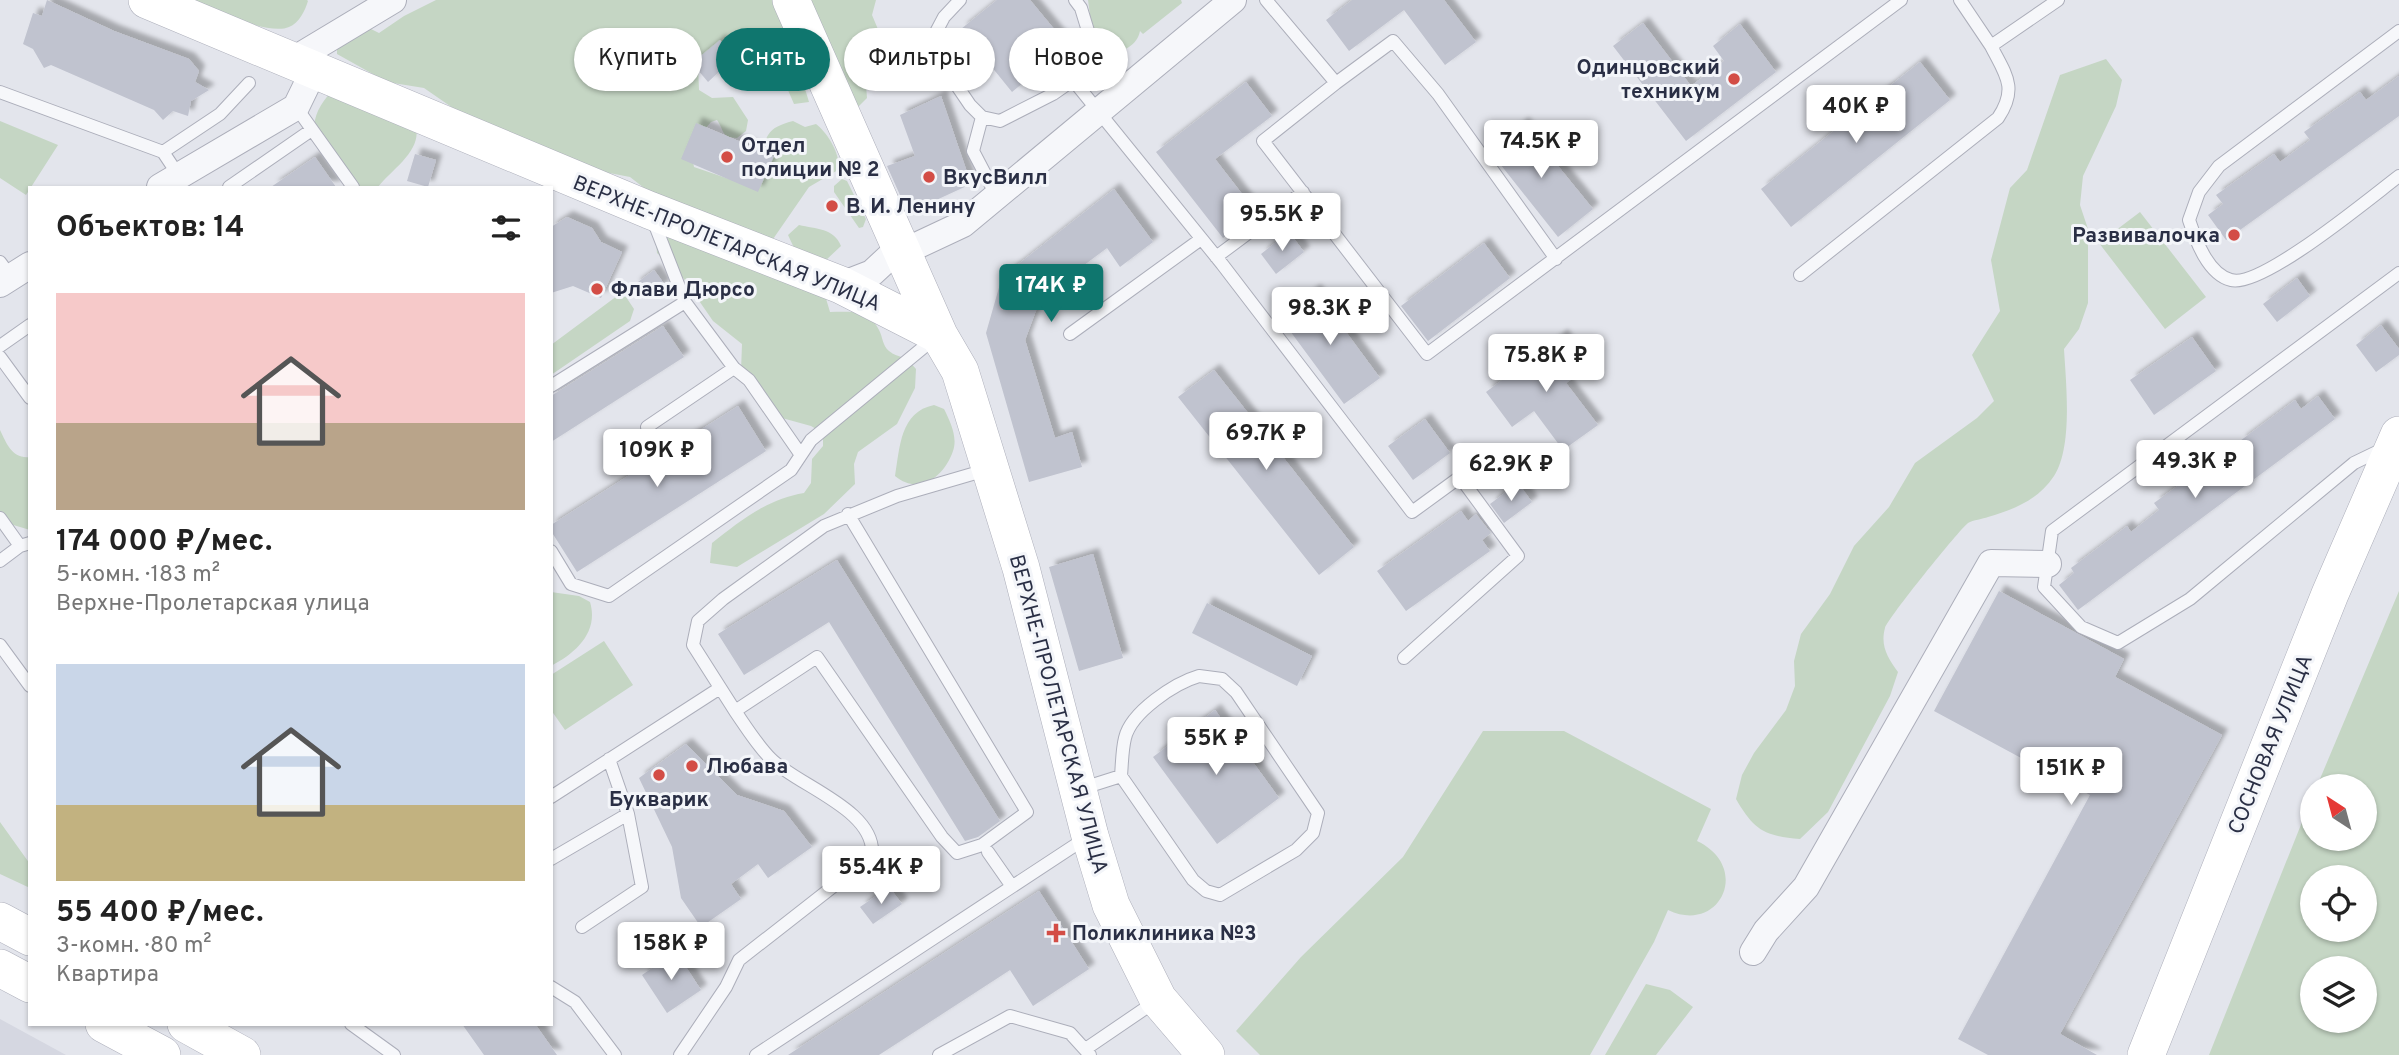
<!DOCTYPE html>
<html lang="ru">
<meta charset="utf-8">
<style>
:root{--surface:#fff;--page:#f6f6f6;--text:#222;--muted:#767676;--accent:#0f766e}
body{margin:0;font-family:Overpass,sans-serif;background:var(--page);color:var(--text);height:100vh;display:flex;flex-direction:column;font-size:26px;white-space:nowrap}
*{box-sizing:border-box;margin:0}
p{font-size:23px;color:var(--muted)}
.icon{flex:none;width:38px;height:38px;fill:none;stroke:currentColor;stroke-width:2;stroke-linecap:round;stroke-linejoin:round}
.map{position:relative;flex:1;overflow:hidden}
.drawer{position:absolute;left:28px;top:186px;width:525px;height:840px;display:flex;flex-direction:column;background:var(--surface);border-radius:0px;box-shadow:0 2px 5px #0004}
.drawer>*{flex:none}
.banner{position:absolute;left:574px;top:28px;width:665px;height:63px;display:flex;gap:14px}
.needle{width:46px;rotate:324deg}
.controls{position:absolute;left:2300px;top:774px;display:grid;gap:14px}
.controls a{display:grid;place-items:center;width:77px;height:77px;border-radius:50%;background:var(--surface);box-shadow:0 2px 5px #0004;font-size:35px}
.price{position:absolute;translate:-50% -60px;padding:0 16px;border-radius:7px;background:#fff;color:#222;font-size:23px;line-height:46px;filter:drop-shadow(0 2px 4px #0008)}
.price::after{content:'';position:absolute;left:50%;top:42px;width:21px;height:16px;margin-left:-10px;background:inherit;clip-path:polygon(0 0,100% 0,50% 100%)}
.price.active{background:var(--accent);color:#fff}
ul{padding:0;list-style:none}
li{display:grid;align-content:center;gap:14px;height:371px;padding:0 28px}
li span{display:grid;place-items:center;height:217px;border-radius:0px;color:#555}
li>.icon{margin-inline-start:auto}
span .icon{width:126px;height:126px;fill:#fffc;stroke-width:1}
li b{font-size:30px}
h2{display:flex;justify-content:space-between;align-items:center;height:84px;padding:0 28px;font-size:30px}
.tag{padding:0 24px;border-radius:32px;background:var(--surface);box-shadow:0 2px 5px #0004;font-size:24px;line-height:63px}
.tag.active{background:var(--accent);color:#fff}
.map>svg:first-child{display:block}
.built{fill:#d5d7e1}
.green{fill:#c5d6c4;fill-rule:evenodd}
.building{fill:#c0c3cf;filter:url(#shadow)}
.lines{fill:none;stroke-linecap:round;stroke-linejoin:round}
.lane-casing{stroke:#acaeba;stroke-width:14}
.street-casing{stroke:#acaeba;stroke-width:28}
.secondary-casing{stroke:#acaeba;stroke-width:38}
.lane{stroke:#f6f7fa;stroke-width:12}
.street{stroke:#f6f7fa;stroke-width:26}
.secondary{stroke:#fff;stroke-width:37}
.poi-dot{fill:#d34d46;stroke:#f3f5f9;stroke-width:2.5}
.labels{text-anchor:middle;stroke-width:6;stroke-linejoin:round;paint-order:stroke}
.poi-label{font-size:21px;font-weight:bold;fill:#2a2f45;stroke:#f3f5f9;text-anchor:start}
.street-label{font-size:21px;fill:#2a2f45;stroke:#f3f5f9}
</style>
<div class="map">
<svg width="2399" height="1055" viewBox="0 0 2399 1055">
<defs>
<filter id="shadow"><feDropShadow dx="6" dy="-6" stdDeviation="2" flood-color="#0004"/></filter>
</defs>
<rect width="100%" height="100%" fill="#e3e5ec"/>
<path class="built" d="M0 1019 66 1055H0Z"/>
<path class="green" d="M194 0H307L308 1C305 11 299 23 289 27 269 36 212 10 194 0Z
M436 0H772L790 39 809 102 794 104 775 60 734 31 698 65 699 90 712 98 733 97 748 120 746 131 737 138C720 137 725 131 717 120L711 122 690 146 694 167 732 180 762 162C765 136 766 128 793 121L805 127 816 124C827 132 842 156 838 170L809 187 771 242 648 191 630 177 599 171 463 115 424 88 387 82 337 54V48L369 28 379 33 404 16Z
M799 0H876L872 15 880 34 906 38 918 69 909 77 876 72 868 68 865 72 867 98 849 116Z
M1088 0H1181L1182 3 1143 34 1140 31C1137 47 1120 54 1104 52L1093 39Z
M2106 59 2122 80 2116 106 2083 176 2080 205 2088 229V303L2079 329 2064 349C2066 383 2073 447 2054 476 2038 500 2015 509 1988 517 1983 519 1973 520 1968 523 1959 530 1888 618 1885 628 1880 646 1888 658 1898 672L1890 696 1828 812 1800 839C1764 836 1754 830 1736 799L1742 775 1754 753 1786 710 1795 686 1794 661 1801 634 1830 594 1854 546 1889 507 1915 463 1977 418 1994 401 1972 355 2000 311 1991 260 2010 188 2027 170 2060 75Z
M332 91 415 123C424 150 394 167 378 187H349C321 157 296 129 332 91Z
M0 121 58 145 26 195 0 178Z
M842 179 847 181 866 219 863 227 859 228 834 192V186Z
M2140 212 2206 297 2165 329 2099 243Z
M799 225C816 229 834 228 841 246L825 261 795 250 788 235Z
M664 230 765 266 771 278 824 292 830 312C850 312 869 309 879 330 883 337 882 345 889 351 899 359 903 353 916 369L915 388 897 424 858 452 854 464 855 484 824 514 737 567 710 563 712 543C740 521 767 499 804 493L811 483 812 459 823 446V433L811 426 782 418 741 371 742 344 713 321 684 279 657 253 656 240Z
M617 296 626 297 634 309 630 321 551 375V345Z
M934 405 944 409C950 421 958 437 953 451 944 477 919 496 895 476 900 447 900 412 934 405Z
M0 430C7 444 12 459 30 457V530L0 521Z
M2399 591V1055H2209L2312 797V838H2364V786H2317ZM2312 877H2364V929H2312ZM2312 968H2364V1020H2312Z
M551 592 579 596 590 602C599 632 576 653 551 666Z
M604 641 633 685 565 730 551 710V675Z
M1483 731H1564L1711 809 1697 841C1752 867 1720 935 1668 910L1654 942 1590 1055H1260L1236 1031 1301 957 1403 857Z
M0 822 30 864V888L0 874Z
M1646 984 1670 990 1693 1007 1656 1055H1605Z"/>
<path class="building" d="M47 0 114 31 189 59 199 71 195 82 209 90 191 101 188 116 173 111 163 120 154 110 51 65 44 68 33 49 23 44 33 13 42 16Z
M997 0H1030L1068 46 1012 92 961 29Z
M1352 0H1444L1476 42 1445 65 1404 10 1349 51 1326 20Z
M1643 23 1691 86 1724 61 1713 46 1740 24 1776 72 1686 141 1613 46Z
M720 40 735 57 708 82 692 63Z
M1920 62 1950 100 1791 227 1761 189Z
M2399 76V116L2226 240 2208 215 2223 204 2216 195 2274 154 2280 162 2310 140 2304 132 2360 92 2366 100Z
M1246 82 1272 116 1215 159 1256 212 1223 238 1156 152Z
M941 96 971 184 908 213 887 166 915 156 900 115Z
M696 123 774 156 758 192 681 159Z
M1523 123 1593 209 1558 237 1489 150Z
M415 154 436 160 428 187 407 181Z
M315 157 336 187H271Z
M1114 189 1153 242 1120 267 1107 248 1041 297 1025 340 1055 438 1072 432 1082 467 1029 482 986 333 1002 277Z
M567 217 592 228 601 242 622 252 601 298 573 286 551 293V227Z
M1289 232 1304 252 1276 274 1261 254Z
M1484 243 1510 278 1428 341 1401 306Z
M654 270 665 285 645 299 634 285Z
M2297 278 2310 296 2277 322 2263 304Z
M1315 290 1380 378 1344 404 1279 316Z
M2381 325 2399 349V355L2376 372 2356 345Z
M663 326 684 357 551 442V396Z
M1562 335 1587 368 1566 383 1598 425 1563 450 1534 411 1512 427 1486 392Z
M2192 337 2216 371 2154 415 2130 380Z
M1214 370 1354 547 1319 575 1178 397Z
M2318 396 2335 419 2078 610 2059 585 2074 573 2071 568 2127 526 2131 532 2159 510 2154 503 2209 463 2215 471 2245 449 2240 441 2295 400 2301 409Z
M738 406 766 451 577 572 551 531V525Z
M1425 419 1450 453 1413 480 1388 446Z
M1518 483 1532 502 1504 523 1490 504Z
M1461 511 1468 521 1476 514 1491 533 1482 540 1490 551 1406 611 1377 571Z
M1093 554 1123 658 1079 671 1049 567Z
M837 560 1000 821 978 837 965 841 829 622 744 675 718 634Z
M1999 591 2124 659 2115 677 2222 735 2060 1034 2097 1055H1988L1958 1039 2090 795 1934 711Z
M1207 603 1312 656 1297 686 1192 633Z
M1215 710 1279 798 1217 844 1153 757Z
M686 744 737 795 784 811 812 847 768 878 758 864 731 884 741 899 701 927 681 898 672 847 639 778Z
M889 887 902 904 873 924 860 907Z
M1039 891 1089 969 1033 1006 1010 970 879 1055H788Z
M676 952 701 990 667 1013 642 975Z
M462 1024H535L557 1055H484Z"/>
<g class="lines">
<g class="lane-casing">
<path id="lane" d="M960 0 944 17 935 34 934 52 970 105 982 117 1000 121 1053 94 1073 80 1092 44 1081 8 1075 0
M1266 0 1336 83 1263 141 1427 354 1901 0
M1960 0 1991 46 2058 0
M2399 31 2219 166 2199 192 2189 220C2196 241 2208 274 2231 280 2261 289 2371 197 2399 176
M1073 80 1222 264 1412 512 1460 477 1518 556 1404 658
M1336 83 1393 41 1438 94 1556 259
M0 92 163 152 179 176
M296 107 353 187
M982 117 973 151 996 195
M163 152 220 114 249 83
M229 187 310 131
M653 220 685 302
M1216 257 1303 192
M0 262 11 277
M1800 275 1998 118C2018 88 2006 75 1991 46
M1070 334 1201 239
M0 346 30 325
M0 357 30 398
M551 386 685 302 734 368 749 380 801 455
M647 427 734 368
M2383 449 2354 463 2190 599 2118 643 2081 627 2044 587 2052 531 2399 273
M848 514 1027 812 982 845 957 853 942 837 817 657 735 711 693 645 698 621 723 599 824 526 897 496 986 470
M0 518 20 546 30 543
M551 551 571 584 609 596 791 470 811 440 936 337
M0 561 20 546
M0 645 30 686
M1199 676 1222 679 1236 692 1318 813 1313 833 1296 850 1220 895 1206 891 1193 880 1121 776C1122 764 1122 750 1125 738 1131 712 1175 683 1199 676Z
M1080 789 1121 776
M551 797 720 688
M988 852 1011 885
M551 859 628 814
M582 927 642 887 628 814 609 759
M551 987 575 1002 615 1055
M351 1024 394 1055
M1087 1048 1156 1001
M680 1055 726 987 739 960 872 856C877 810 798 786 771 759 757 745 746 727 735 711
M756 1055 1086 838
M939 1055 1010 1016 1070 1033 1090 1055"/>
</g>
<g class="street-casing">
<path id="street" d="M290 62 393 0
M160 187 296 107 313 72
M0 284 30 265
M841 285 872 273 900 247H914L963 224 1233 0
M1753 952 1766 931 1806 887 1991 563 2048 564"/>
</g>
<g class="secondary-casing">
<path id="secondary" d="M147 0 649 210 841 285 939 335
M791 0 939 335 960 371 1021 568 1090 836 1111 905 1158 999 1206 1055
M0 921 30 937
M0 968 30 984
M104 1024 162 1055
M186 1024 242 1055
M2146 1055 2330 594 2399 435"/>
</g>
<use href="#lane" class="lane"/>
<use href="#street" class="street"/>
<use href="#secondary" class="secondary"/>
</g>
<g class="poi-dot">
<circle cx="1734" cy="79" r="7"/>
<circle cx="727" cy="157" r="7"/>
<circle cx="929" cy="177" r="7"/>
<circle cx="832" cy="206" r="7"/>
<circle cx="2234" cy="235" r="7"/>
<circle cx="597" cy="289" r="7"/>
<circle cx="692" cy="766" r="7"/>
<circle cx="659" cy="775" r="7"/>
<path d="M1052.5 922.5h7v7h7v7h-7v7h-7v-7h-7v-7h7z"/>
</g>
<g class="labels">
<g class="poi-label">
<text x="1720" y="74" text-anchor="end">Одинцовский<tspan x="1720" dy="24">техникум</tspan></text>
<text x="741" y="152">Отдел<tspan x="741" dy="24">полиции № 2</tspan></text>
<text x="943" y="184">ВкусВилл</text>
<text x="846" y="213">В. И. Ленину</text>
<text x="2220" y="242" text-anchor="end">Развивалочка</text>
<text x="611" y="296">Флави Дюрсо</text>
<text x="706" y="773">Любава</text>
<text x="659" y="806" text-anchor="middle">Букварик</text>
<text x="1072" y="940">Поликлиника №3</text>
</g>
<g class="street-label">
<text transform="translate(727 243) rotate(22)" y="7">ВЕРХНЕ-ПРОЛЕТАРСКАЯ УЛИЦА</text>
<text transform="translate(1059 714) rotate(75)" y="7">ВЕРХНЕ-ПРОЛЕТАРСКАЯ УЛИЦА</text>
<text transform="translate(2270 744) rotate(-68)" y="7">СОСНОВАЯ УЛИЦА</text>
</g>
</g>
</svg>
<div class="controls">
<a><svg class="needle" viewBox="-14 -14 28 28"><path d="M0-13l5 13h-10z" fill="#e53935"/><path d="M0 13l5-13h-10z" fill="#767676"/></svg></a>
<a><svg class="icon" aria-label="locate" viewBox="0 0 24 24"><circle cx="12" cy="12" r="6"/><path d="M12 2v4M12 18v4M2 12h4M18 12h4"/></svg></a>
<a><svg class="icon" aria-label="layers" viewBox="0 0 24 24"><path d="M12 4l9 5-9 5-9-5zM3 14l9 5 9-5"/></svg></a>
</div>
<b class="price" style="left:1856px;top:145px">40K ₽</b>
<b class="price" style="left:1541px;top:180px">74.5K ₽</b>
<b class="price" style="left:1282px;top:253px">95.5K ₽</b>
<b class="price active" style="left:1051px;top:324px">174K ₽</b>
<b class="price" style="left:1330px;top:347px">98.3K ₽</b>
<b class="price" style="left:1546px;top:394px">75.8K ₽</b>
<b class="price" style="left:1266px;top:472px">69.7K ₽</b>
<b class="price" style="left:657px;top:489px">109K ₽</b>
<b class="price" style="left:2195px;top:500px">49.3K ₽</b>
<b class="price" style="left:1511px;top:503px">62.9K ₽</b>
<b class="price" style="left:1216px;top:777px">55K ₽</b>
<b class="price" style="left:2071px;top:807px">151K ₽</b>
<b class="price" style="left:881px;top:906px">55.4K ₽</b>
<b class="price" style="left:671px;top:982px">158K ₽</b>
<div class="banner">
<a class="tag">Купить</a>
<a class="tag active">Снять</a>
<a class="tag">Фильтры</a>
<a class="tag">Новое</a>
</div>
<section class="drawer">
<h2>Объектов: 14<svg class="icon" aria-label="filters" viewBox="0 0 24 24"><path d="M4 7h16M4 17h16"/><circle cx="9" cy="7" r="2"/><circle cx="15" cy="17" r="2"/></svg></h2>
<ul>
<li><span style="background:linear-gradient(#f6c9c9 60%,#b9a48a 0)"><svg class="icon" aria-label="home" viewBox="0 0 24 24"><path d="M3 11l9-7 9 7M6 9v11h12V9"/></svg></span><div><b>174 000 ₽/мес.</b><p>5-комн. · 183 m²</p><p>Верхне-Пролетарская улица</p></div></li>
<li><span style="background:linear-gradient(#c9d6e8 65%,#c2b280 0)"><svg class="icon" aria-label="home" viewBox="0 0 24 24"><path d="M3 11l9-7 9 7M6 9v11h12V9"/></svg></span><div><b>55 400 ₽/мес.</b><p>3-комн. · 80 m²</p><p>Квартира</p></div></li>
</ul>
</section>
</div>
